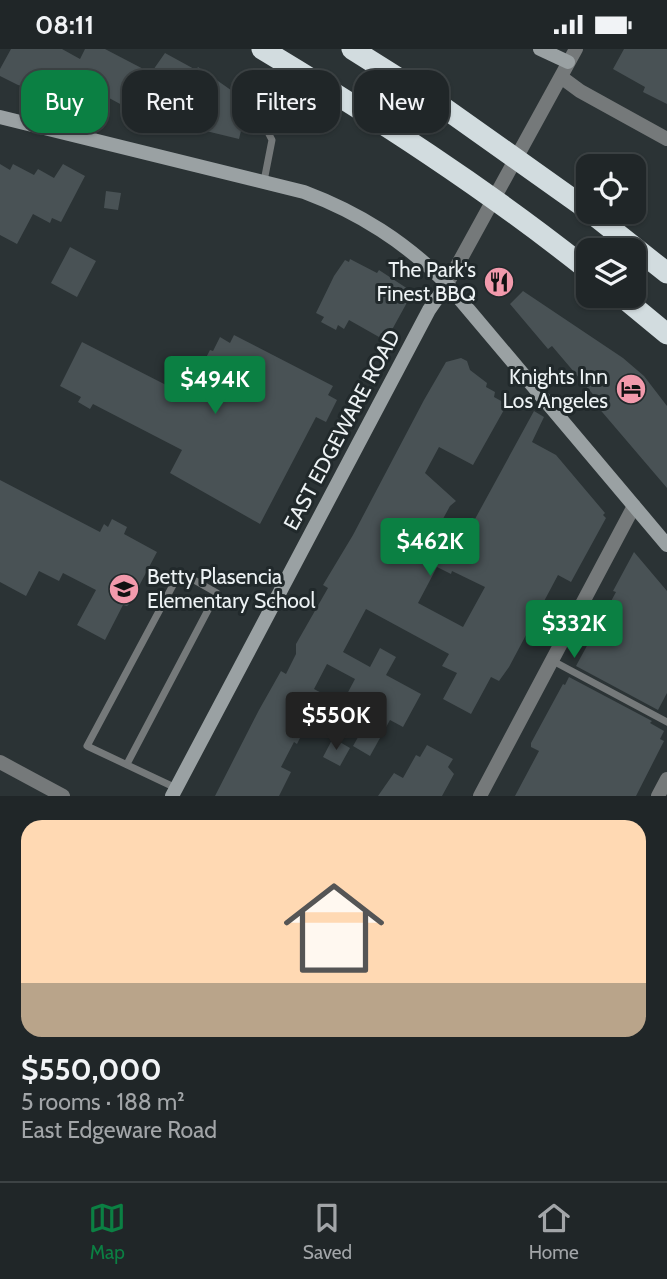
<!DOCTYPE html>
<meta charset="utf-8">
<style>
:root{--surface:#202628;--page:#282e30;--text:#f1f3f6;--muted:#a2a5a8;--line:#3d4345;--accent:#0b8043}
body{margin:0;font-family:Cabin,sans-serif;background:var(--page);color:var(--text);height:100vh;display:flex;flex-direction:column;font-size:26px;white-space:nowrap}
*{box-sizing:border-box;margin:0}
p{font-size:23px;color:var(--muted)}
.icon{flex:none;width:38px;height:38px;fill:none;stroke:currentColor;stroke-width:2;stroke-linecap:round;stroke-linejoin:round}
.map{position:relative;height:747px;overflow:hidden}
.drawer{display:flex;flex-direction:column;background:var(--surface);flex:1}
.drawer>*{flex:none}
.banner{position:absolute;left:21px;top:21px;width:626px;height:63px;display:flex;gap:14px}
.controls{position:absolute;left:576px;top:105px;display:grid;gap:14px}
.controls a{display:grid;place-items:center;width:70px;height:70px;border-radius:14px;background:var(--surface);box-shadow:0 2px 5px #0004,0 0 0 2px var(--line);font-size:35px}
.price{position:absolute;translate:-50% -60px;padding:0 16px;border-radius:7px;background:var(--accent);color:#fff;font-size:23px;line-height:46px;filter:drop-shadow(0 2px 4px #0008)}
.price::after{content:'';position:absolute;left:50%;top:42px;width:21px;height:16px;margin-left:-10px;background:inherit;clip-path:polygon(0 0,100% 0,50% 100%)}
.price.selected{background:#222;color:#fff}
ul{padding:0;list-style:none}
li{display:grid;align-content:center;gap:14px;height:371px;padding:0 21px}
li+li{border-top:2px solid var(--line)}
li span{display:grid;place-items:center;height:217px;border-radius:21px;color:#555}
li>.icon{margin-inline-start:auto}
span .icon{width:126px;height:126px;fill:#fffc;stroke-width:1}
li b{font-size:30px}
.chip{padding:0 24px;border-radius:21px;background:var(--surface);box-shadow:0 2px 5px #0004,0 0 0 2px var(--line);font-size:24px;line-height:63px}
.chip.selected{background:var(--accent);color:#fff}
.status{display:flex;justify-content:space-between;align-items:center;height:49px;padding:0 35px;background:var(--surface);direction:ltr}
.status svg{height:19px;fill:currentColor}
.tabs{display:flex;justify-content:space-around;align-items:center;height:98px;border-top:2px solid var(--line);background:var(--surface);font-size:19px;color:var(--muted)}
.tabs a{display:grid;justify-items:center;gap:4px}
.tabs .selected{color:var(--accent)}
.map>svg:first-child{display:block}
.building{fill:#495255;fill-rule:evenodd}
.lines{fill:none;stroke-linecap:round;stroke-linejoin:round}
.lane{stroke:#75797a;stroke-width:7}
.street{stroke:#75797a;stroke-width:14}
.secondary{stroke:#9aa1a3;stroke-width:14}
.highway{stroke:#d2dcdf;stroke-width:21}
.labels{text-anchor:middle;stroke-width:6;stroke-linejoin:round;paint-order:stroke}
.poi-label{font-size:21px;fill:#edf2f4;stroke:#21292b;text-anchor:end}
.street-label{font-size:21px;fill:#edf2f4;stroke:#21292b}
</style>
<div class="status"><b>08:11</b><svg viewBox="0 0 49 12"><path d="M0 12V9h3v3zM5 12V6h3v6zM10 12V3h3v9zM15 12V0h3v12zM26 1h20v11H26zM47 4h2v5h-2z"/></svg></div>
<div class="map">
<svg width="667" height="747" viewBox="0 0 667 747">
<rect width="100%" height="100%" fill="#2b3335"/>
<path class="building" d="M11 0H62L80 10 85 0H105L151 24 165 4 196 21 198 18 248 53 239 90 169 73 174 63 131 40 122 56 98 43 93 53 88 50 86 53 18 36 0 27V20Z
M624 0H667V55L643 43 645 38 613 20Z
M0 115 10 121 13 115 34 126 38 120 54 129 63 115 85 127 61 173 52 169 50 174 33 165 17 195 0 186Z
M106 142 121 144 118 161 104 159Z
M70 198 96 212 77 248 51 234Z
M350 210 377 224 379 221 408 240 410 248 388 288 381 284 379 288 349 271 344 280 338 276 336 281 321 273 324 268 316 264 334 227 345 211 349 213Z
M523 242 623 309 644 327 667 357V439L597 357 600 354 597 350 552 297 548 300 510 255Z
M234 286 333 337 328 346 337 351 326 373 316 368 260 475 170 424 182 401 93 355 90 360 78 353 81 348 60 337 82 293 168 337 175 322 195 330 210 301 213 302 220 288 230 294Z
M461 309 467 312 470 321 487 334 486 338 495 343 494 348 503 353 501 356 505 359 473 416 439 398 425 424 456 452 450 457 438 479 463 492 534 362 544 368 532 393 556 406 605 464 603 466 606 469 571 533 558 526 509 618 499 632 491 628 471 665 443 650 457 624 442 617 449 605 366 560 343 603 370 618 380 599 396 608 386 626 421 645 403 678 390 671 370 707 353 697 373 662 346 647 355 630 327 615 314 640 331 649 318 673 310 669 297 695 294 693 281 718 291 723 279 747H215L259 661 281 622 286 625 296 605V595L328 539 323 536 353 486 424 351 446 313ZM437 518 451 525 452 522 485 538 463 578 418 554Z
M0 431 100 483 104 475 108 478 112 470 127 478 124 485 157 503 130 554 127 557 123 556 105 591 77 576 96 541 63 524 59 532 39 522 26 547 0 533Z
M634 503 667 542V644L658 661 576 617 616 543 613 542Z
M569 628 652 672 650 674 664 682 660 690 664 692 636 747H515L539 702 531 698V694L563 635 565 636Z
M333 689 350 699 340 717 323 708Z
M427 696 453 710 448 718 454 725 442 747H378L394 724 403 729 416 706 420 708Z"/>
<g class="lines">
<path class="lane" d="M259 66 272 91 264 132
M553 612 667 673
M127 715 217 544 180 523 87 697 176 739"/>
<path class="street" d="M561 28 580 42 667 90
M447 235 576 0
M0 713 63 747
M480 747 634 457
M658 747 667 730"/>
<path class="secondary" d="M540 0 568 13
M0 68 304 143C360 164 405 193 447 235L667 496
M172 747 429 261 447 235"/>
<path class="highway" d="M262 0C375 68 485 139 588 221
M352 0 433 51 588 161
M590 163 667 224
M621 247 667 285"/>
</g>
<defs>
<g id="restaurant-disc" transform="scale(1.575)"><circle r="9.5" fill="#f29aac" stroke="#21292b"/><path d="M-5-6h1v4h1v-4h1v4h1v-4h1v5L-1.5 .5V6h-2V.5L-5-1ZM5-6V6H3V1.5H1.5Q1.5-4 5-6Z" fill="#111"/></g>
<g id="hotel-disc" transform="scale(1.575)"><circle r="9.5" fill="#f29aac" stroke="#21292b"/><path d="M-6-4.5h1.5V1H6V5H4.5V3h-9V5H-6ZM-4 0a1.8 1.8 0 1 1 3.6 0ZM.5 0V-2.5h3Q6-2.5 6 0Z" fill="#111"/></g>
<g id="school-disc" transform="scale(1.575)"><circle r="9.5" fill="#f29aac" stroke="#21292b"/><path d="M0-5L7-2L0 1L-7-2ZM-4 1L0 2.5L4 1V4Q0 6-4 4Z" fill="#111"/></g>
</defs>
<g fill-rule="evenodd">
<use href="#restaurant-disc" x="499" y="233"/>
<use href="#hotel-disc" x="631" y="340"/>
<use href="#school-disc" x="124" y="540"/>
</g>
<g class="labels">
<g class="poi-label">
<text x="476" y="228">The Park's<tspan x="476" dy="24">Finest BBQ</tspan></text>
<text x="608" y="335">Knights Inn<tspan x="608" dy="24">Los Angeles</tspan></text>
<text x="147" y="535" text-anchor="start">Betty Plasencia<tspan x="147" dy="24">Elementary School</tspan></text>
</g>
<g class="street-label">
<text transform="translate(342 381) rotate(-62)" y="7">EAST EDGEWARE ROAD</text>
</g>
</g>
</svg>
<div class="controls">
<a><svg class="icon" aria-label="locate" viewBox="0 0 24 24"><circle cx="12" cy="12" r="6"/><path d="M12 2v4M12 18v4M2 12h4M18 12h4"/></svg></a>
<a><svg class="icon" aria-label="layers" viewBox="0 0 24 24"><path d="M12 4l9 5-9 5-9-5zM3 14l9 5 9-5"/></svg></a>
</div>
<b class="price" style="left:215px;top:367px">$494K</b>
<b class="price" style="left:430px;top:529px">$462K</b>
<b class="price" style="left:574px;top:611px">$332K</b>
<b class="price selected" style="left:336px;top:703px">$550K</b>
<div class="banner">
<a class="chip selected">Buy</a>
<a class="chip">Rent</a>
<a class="chip">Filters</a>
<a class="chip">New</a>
</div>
</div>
<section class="drawer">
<ul>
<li><span style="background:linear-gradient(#ffd9b3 75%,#b9a48a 0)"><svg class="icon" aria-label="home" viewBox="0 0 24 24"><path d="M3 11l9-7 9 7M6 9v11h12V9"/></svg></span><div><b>$550,000</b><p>5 rooms · 188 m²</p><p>East Edgeware Road</p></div></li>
</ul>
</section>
<nav class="tabs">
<a class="selected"><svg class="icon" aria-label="map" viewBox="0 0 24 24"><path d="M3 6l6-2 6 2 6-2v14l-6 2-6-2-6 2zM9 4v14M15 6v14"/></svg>Map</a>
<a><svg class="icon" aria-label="saved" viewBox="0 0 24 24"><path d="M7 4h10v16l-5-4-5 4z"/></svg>Saved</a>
<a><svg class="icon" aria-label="home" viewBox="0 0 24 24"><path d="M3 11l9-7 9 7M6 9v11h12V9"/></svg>Home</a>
</nav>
